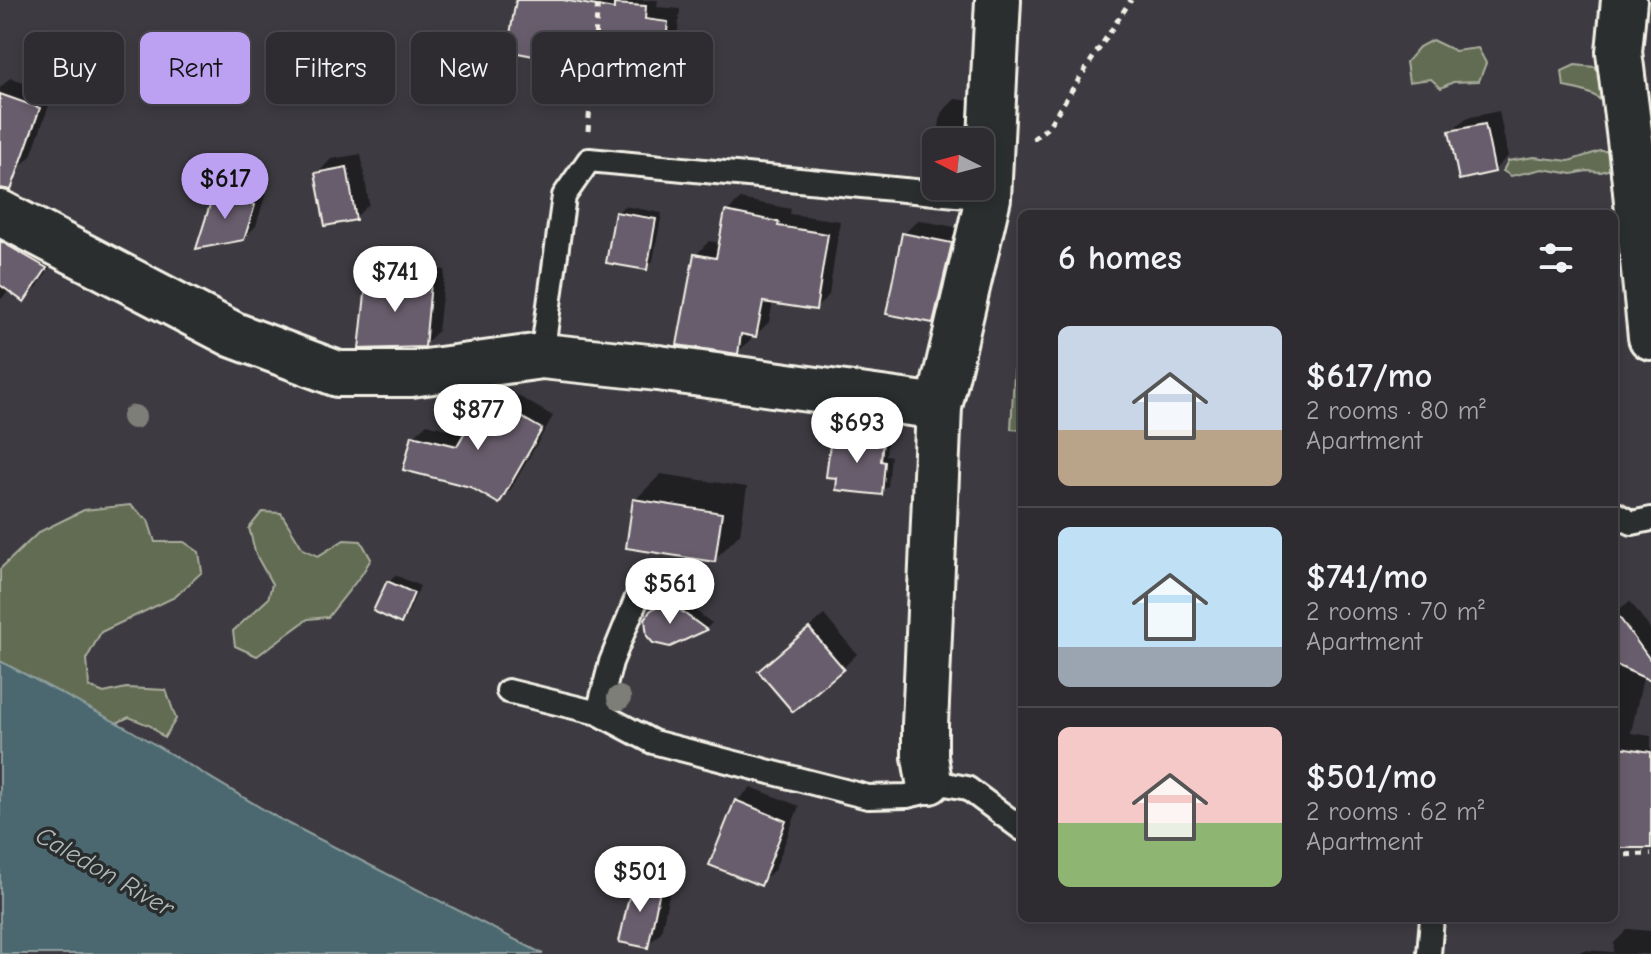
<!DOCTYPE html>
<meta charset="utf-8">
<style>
:root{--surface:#2e2c31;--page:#3a383d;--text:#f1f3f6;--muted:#a7a7ab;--line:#49484d;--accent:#bca0f2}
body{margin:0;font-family:"Comic Neue",sans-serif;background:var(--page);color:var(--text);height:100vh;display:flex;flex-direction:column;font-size:30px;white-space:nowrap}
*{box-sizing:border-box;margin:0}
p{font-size:26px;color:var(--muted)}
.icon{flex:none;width:44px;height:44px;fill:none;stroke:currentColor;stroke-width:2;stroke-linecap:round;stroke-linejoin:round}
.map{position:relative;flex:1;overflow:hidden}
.drawer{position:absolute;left:1018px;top:210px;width:600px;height:712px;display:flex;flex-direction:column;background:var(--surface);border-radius:12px;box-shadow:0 4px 12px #0003,0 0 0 2px var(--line)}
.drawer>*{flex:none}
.guide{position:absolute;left:24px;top:32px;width:760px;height:72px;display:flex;gap:16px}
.needle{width:52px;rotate:276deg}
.buttons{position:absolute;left:922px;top:128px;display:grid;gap:16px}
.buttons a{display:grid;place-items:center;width:72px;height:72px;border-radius:12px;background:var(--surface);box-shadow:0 4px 12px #0003,0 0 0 2px var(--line);font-size:40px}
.price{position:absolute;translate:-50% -68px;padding:0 18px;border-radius:28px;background:#fff;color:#222;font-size:26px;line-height:52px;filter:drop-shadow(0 2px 4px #0008)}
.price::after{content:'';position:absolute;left:50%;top:48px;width:24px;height:18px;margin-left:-12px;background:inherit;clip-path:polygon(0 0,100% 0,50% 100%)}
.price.current{background:var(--accent);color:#111}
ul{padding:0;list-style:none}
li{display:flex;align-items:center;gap:24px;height:200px;padding:0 40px}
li+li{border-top:2px solid var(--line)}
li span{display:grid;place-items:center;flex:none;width:224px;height:160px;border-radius:12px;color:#555}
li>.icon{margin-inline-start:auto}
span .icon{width:96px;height:96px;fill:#fffc;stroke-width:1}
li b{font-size:34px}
h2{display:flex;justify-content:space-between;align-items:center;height:96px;padding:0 40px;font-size:34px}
.pill{padding:0 28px;border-radius:12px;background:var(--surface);box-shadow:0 4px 12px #0003,0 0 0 2px var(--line);font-size:28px;line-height:72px}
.pill.current{background:var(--accent);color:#111}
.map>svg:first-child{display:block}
.green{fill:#626c53;stroke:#abae9e;stroke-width:2}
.water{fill:#4b686f;stroke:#8f9f9f;stroke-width:2}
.shadow{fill:#0007}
.building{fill:#685d6c;stroke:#f4f1e8;stroke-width:2}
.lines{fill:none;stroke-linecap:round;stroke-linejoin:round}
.service-casing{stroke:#f4f1e8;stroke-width:28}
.minor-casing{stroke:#f4f1e8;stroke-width:50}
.path{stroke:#f4f1e8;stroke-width:5;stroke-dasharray:6 6;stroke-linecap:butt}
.service{stroke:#2a2d2e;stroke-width:22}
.minor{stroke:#2a2d2e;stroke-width:44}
.tree{fill:#7d7e78}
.labels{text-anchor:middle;stroke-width:7;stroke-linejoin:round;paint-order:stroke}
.water-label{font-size:26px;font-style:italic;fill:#b0bab8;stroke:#2a2d2e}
</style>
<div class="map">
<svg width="1651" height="954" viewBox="0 0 1651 954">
<rect width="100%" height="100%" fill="#3d3b41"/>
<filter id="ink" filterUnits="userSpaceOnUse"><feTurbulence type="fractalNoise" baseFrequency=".0125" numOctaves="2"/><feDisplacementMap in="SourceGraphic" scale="16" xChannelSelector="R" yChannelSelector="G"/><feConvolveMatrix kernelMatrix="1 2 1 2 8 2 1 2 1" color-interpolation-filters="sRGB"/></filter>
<g filter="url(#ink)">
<path class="green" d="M1432 40 1455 51 1478 48 1486 63 1479 81 1453 82 1441 88 1431 79 1409 82 1406 62 1419 47Z
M1575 65 1595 67 1604 80 1605 104C1594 92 1579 90 1564 87L1562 71Z
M1600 151H1611L1615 158 1611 169 1601 172 1587 171 1572 174 1543 169 1511 176 1503 171 1508 161 1534 157 1569 161Z
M1022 316V430L1011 429 1017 317Z
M130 505 148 520 155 542H184L199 552 202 572 175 597 101 632 87 658 89 687 104 693 126 688 166 690 176 719 164 738 151 726 129 717 104 729 0 673V569L39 532 84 510Z
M262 512 281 513 303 549 318 556 344 540 361 541 371 559 362 574 328 617 308 619 257 656 235 646 233 631 268 599 272 584 256 555 249 528Z"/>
<path class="water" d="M0 661 127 728 278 818 543 954H0Z"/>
<path class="shadow" d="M518 0H658L657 7 680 9 675 63 662 76 611 56 548 45 539 54Z
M10 78 53 94 31 156 16 170 0 164V88Z
M955 99 980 102 978 142H937L941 113Z
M1499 111 1508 156 1494 170 1451 132 1466 118Z
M361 154 369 204 355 218 317 174 331 159Z
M228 181 266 193 256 226 243 239 216 193Z
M740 199 791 209 790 214 840 221 829 295 816 308 773 302 769 322 756 335 752 334 751 339 738 352 696 255 709 241 721 243 727 212Z
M624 206 662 213 653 261 647 268 617 213Z
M0 220 60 253 38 286 24 300 10 290 0 300Z
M918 220 965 229 947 307 932 321 904 234Z
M383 263 445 270 438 331 424 345 369 277Z
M499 385 553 416 511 489 499 501 471 485 414 436 427 424 466 434 487 397Z
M840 430 888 435 886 455 891 456 888 486 881 493 833 436Z
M661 474 747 487 740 534 714 560 635 500Z
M395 575 420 586 407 615 400 621 388 582Z
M673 594 712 623 706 629 669 645 652 612Z
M1630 601 1651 630V678L1614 653V613Z
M824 615 857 654 843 668 775 657Z
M1614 667 1643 678 1631 733 1651 736V846H1614Z
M751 787 799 806 775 869 760 883 737 801Z
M649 866 674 871 661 932 647 946 634 880Z
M1628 929 1651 931V954H1578L1583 950 1613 952 1614 943Z"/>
<path class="building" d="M516 0H563L614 9V4L646 6 645 19 668 22 662 78 608 72 609 58 541 46 539 57 507 51Z
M0 94 40 108 11 190 0 188Z
M1485 124 1495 172 1459 180 1449 131Z
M347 167 356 220 325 226 315 173Z
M214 192 255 205 244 240 196 249Z
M725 211 779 222 778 226 828 234 816 310 763 302 756 337 741 334 738 354 677 345 694 254 716 258Z
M615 212 656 219 647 270 606 263Z
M902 233 952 243 933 323 886 314Z
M0 241 47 268 24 302 0 285Z
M367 276 431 283 425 347 359 349Z
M485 396 542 429 499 504 470 487 403 470 412 435 457 446Z
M831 436 883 441 881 461 885 462 882 495 836 490 837 478 826 477Z
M633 499 722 513 715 562 626 548Z
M387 581 414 593 401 624 373 611Z
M666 600 707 630 670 647 653 643 647 636 645 619 650 611Z
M1614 610 1651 661V681L1614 664Z
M809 628 844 669 793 712 758 671Z
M1614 746 1651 752V848H1614Z
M735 800 786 821 761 886 709 865Z
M633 879 661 885 648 948 619 942Z"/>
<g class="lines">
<g class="service-casing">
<path id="service" d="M542 356 564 196 589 160 988 198
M1614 513 1632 523 1651 519
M508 691 598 713 653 742 868 797 907 796 920 793 929 781 967 788 1022 829
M598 713 611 662 643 583
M1429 954 1432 918"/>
</g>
<g class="minor-casing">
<path id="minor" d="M1624 0 1619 52 1633 163 1651 337
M0 213 234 335 338 374H411L542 356 658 368 939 407
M929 781 925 757V725L939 407 988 198 998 0"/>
</g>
<path class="path" d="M588 131 598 0
M1033 139 1047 128 1131 0
M1614 855 1651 854"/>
<use href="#service" class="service"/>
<use href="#minor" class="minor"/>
</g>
<g class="tree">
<circle cx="134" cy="417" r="12"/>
<circle cx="619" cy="698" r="12"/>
</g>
</g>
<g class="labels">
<g class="water-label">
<text transform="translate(105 871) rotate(30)" y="9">Caledon River</text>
</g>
</g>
</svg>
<div class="buttons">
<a><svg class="needle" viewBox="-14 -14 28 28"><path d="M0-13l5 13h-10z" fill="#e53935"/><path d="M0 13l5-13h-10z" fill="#a7a7ab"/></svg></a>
</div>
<b class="price current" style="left:225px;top:221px">$617</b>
<b class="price" style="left:395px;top:314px">$741</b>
<b class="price" style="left:478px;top:452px">$877</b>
<b class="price" style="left:857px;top:465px">$693</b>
<b class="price" style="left:670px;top:626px">$561</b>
<b class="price" style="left:640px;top:914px">$501</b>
<div class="guide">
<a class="pill">Buy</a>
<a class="pill current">Rent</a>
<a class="pill">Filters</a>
<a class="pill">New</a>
<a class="pill">Apartment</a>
</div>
<section class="drawer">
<h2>6 homes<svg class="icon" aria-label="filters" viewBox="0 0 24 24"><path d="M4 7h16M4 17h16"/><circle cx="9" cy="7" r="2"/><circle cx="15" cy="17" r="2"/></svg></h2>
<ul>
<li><span style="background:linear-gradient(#c9d6e8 65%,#b9a48a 0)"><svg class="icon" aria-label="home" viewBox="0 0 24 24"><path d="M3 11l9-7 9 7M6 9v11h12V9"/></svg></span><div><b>$617/mo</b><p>2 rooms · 80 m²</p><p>Apartment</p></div></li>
<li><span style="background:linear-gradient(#bfe0f5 75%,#9aa5b1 0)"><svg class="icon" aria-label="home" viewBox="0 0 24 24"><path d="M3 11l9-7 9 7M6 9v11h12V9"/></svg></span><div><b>$741/mo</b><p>2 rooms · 70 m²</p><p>Apartment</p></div></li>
<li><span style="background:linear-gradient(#f6c9c9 60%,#8fb573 0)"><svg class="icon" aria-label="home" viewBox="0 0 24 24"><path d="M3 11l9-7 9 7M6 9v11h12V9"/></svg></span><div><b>$501/mo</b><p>2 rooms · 62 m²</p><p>Apartment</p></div></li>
</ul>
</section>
</div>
